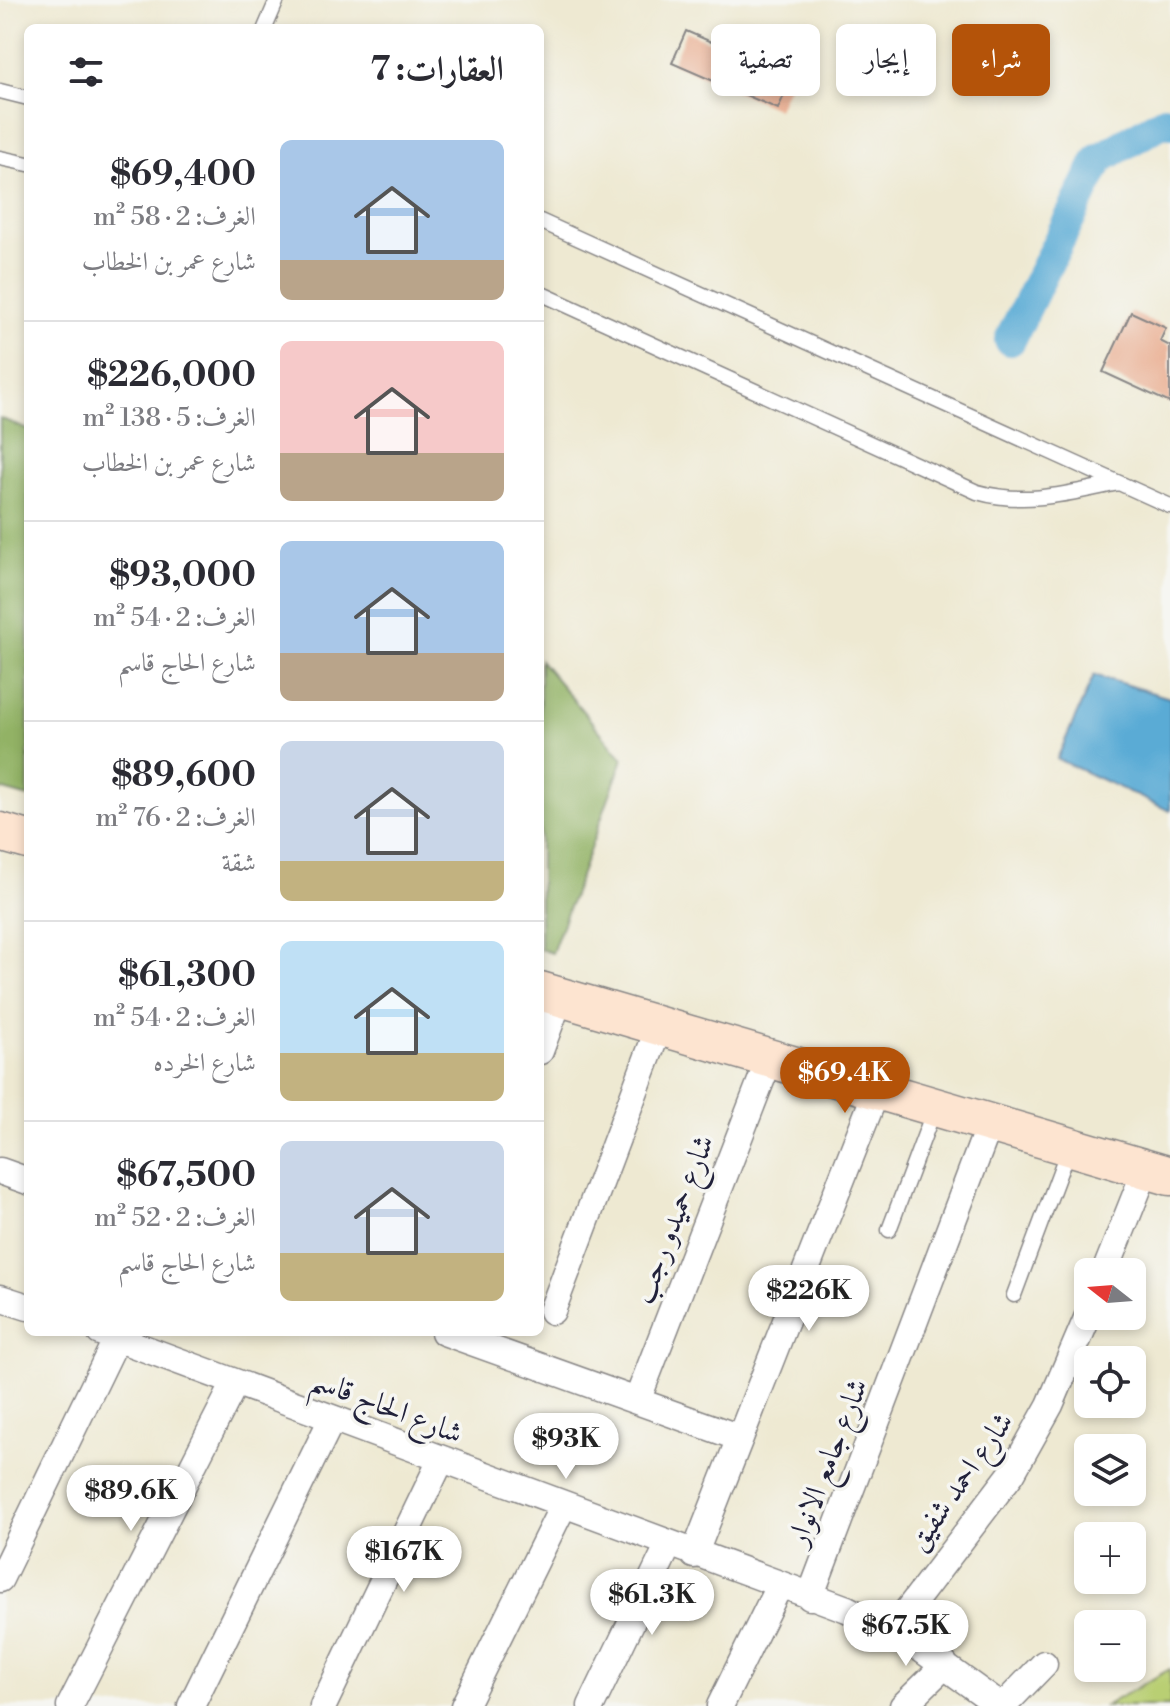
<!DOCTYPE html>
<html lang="ar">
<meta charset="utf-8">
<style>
:root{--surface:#fff;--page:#f7f7f7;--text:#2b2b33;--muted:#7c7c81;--line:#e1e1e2;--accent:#b45309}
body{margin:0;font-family:"Libre Bodoni",Amiri,serif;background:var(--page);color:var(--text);direction:rtl;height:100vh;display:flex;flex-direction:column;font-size:30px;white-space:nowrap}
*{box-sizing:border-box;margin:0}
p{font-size:26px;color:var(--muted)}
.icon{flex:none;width:44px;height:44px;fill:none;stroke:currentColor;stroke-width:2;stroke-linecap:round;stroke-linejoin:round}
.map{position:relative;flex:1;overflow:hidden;direction:ltr}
.sheet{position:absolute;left:24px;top:24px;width:520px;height:1312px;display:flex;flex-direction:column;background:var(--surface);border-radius:12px;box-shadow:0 4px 12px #0003;direction:rtl}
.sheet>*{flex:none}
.hud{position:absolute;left:568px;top:24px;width:482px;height:72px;direction:rtl;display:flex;gap:16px}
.needle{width:52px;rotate:287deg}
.controls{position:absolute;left:1074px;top:1258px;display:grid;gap:16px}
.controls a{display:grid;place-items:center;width:72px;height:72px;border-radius:12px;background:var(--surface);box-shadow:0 4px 12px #0003;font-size:40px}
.price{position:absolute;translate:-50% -68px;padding:0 18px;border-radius:28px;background:#fff;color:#222;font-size:26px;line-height:52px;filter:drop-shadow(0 2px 4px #0008)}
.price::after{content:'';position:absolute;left:50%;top:48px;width:24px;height:18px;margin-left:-12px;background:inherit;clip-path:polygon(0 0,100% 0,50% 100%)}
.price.current{background:var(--accent);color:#fff}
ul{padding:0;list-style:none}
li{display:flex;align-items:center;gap:24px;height:200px;padding:0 40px}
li+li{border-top:2px solid var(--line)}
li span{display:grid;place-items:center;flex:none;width:224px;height:160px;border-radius:12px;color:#555}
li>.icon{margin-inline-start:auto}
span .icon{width:96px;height:96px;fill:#fffc;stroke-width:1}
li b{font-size:34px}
h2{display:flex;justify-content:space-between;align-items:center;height:96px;padding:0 40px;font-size:34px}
.pill{padding:0 28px;border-radius:12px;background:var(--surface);box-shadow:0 4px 12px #0003;font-size:28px;line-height:72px}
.pill.current{background:var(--accent);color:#fff}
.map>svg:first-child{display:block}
.green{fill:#b9cf73;stroke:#6e7857;stroke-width:2}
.forest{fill:#92b265;stroke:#5a6a50;stroke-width:2}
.water{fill:#5aabd5;stroke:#3e6688;stroke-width:2}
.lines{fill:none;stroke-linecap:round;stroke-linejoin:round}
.canal{stroke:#5aabd5;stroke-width:32}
.building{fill:#e9ab8d}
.lane-casing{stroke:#888686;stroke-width:17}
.street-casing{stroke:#888686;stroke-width:29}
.secondary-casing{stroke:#888686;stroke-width:41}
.lane{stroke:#fff;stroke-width:14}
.street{stroke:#fff;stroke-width:26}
.secondary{stroke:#fde4d0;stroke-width:38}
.labels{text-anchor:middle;stroke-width:7;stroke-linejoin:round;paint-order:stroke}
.street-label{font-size:30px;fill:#22223b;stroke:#f6f6f2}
</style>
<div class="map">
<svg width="1170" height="1706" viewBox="0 0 1170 1706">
<rect width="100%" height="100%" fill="#f6f6f2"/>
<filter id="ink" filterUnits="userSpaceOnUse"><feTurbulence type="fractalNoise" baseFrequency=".0125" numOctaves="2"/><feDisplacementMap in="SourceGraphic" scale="16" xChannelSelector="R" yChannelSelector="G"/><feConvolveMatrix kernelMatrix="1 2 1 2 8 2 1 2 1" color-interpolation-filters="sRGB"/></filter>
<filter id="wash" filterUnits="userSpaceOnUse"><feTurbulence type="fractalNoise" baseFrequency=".006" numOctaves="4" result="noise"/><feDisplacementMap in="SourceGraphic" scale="32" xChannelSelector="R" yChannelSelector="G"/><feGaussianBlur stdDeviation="1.8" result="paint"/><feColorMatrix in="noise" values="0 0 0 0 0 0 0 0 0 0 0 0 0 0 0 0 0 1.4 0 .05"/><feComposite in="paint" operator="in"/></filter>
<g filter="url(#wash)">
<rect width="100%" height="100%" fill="#eee9d2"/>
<path class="green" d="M1170 1669V1706H1105Z"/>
<path class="forest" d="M0 418 28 430V797L0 789Z
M540 660 623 759 552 953 540 949Z"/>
<path class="water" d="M1094 675 1170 698V811L1057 759Z"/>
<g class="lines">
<path class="canal" d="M1010 340 1099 159 1164 121 1170 123"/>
</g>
<g id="blocks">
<path class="building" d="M686 31 792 77 778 109 672 63Z
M1131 312 1166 328 1160 341 1170 346V403L1103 372Z"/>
</g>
</g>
<g filter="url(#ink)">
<use href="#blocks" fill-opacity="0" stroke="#888686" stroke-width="2"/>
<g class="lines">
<g class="lane-casing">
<path id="lane" d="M265 28 277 0
M0 91 28 98
M0 158 28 164
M540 221 1170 506
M540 293 977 492C1026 506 1070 493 1119 483
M889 1230 934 1110
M1014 1295 1068 1150"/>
</g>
<g class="street-casing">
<path id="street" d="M540 1051 560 997
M0 1171 28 1181
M1105 1272 1146 1169
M0 1298 28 1307
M552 1311 659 1027
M100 1332 847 1609 910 1641 996 1703 1008 1701 1044 1664
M444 1332 740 1438
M637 1401 769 1060
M694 1555 876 1092
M0 1579 117 1338
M810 1597 989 1125
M891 1632 1012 1473 1050 1405 1088 1316
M70 1706 235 1383
M191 1706 332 1419
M323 1706 441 1460
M464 1706 563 1506
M591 1706 668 1546
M720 1706 779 1586
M903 1706 945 1665"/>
</g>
<g class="secondary-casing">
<path id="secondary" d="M0 832 28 840
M540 991 1170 1176"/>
</g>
<use href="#lane" class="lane"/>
<use href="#street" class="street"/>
<use href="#secondary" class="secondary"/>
</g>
</g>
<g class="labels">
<g class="street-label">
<text transform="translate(673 1219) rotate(-69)" y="10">شارع حميدو رجب</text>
<text transform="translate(387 1406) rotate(21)" y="10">شارع الحاج قاسم</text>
<text transform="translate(827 1462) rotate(-69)" y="10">شارع جامع الانوار</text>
<text transform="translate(960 1481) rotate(-55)" y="10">شارع احمد شفيق</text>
</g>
</g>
</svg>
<div class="controls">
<a><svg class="needle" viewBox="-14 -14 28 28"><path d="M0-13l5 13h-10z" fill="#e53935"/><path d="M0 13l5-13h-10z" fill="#7c7c81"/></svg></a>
<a><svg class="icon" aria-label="locate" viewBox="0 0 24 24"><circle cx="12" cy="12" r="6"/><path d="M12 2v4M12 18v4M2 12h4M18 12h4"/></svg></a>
<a><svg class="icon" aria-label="layers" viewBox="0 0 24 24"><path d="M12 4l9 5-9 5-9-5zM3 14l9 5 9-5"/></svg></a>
<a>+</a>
<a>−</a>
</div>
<b class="price current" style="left:845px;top:1115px">$69.4K</b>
<b class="price" style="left:809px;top:1333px">$226K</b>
<b class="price" style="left:566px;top:1481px">$93K</b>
<b class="price" style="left:131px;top:1533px">$89.6K</b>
<b class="price" style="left:404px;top:1594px">$167K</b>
<b class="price" style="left:652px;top:1637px">$61.3K</b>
<b class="price" style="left:906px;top:1668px">$67.5K</b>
<div class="hud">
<a class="pill current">شراء</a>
<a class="pill">إيجار</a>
<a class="pill">تصفية</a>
</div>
<section class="sheet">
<h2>العقارات: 7<svg class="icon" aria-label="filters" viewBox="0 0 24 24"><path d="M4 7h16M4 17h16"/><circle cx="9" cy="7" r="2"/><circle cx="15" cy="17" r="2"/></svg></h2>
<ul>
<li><span style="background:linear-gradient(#a9c7e8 75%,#b9a48a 0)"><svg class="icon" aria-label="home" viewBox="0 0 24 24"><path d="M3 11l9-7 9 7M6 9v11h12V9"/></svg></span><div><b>$69,400</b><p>الغرف: 2 · 58 m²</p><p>شارع عمر بن الخطاب</p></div></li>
<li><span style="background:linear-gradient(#f6c9c9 70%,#b9a48a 0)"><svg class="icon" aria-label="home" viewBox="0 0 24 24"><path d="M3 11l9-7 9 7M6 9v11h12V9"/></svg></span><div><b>$226,000</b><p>الغرف: 5 · 138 m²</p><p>شارع عمر بن الخطاب</p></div></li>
<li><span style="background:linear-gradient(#a9c7e8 70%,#b9a48a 0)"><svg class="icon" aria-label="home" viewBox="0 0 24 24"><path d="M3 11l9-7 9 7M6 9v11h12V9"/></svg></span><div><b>$93,000</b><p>الغرف: 2 · 54 m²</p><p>شارع الحاج قاسم</p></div></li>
<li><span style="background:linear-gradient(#c9d6e8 75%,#c2b280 0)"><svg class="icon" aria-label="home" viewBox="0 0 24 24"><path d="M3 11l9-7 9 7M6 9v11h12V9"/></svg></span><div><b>$89,600</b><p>الغرف: 2 · 76 m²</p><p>شقة</p></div></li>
<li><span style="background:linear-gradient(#bfe0f5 70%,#c2b280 0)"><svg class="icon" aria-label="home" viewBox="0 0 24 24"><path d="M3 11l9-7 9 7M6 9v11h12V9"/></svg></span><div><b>$61,300</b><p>الغرف: 2 · 54 m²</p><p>شارع الخرده</p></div></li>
<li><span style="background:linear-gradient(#c9d6e8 70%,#c2b280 0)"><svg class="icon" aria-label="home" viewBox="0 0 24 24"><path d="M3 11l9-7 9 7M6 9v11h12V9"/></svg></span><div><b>$67,500</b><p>الغرف: 2 · 52 m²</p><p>شارع الحاج قاسم</p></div></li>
</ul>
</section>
</div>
